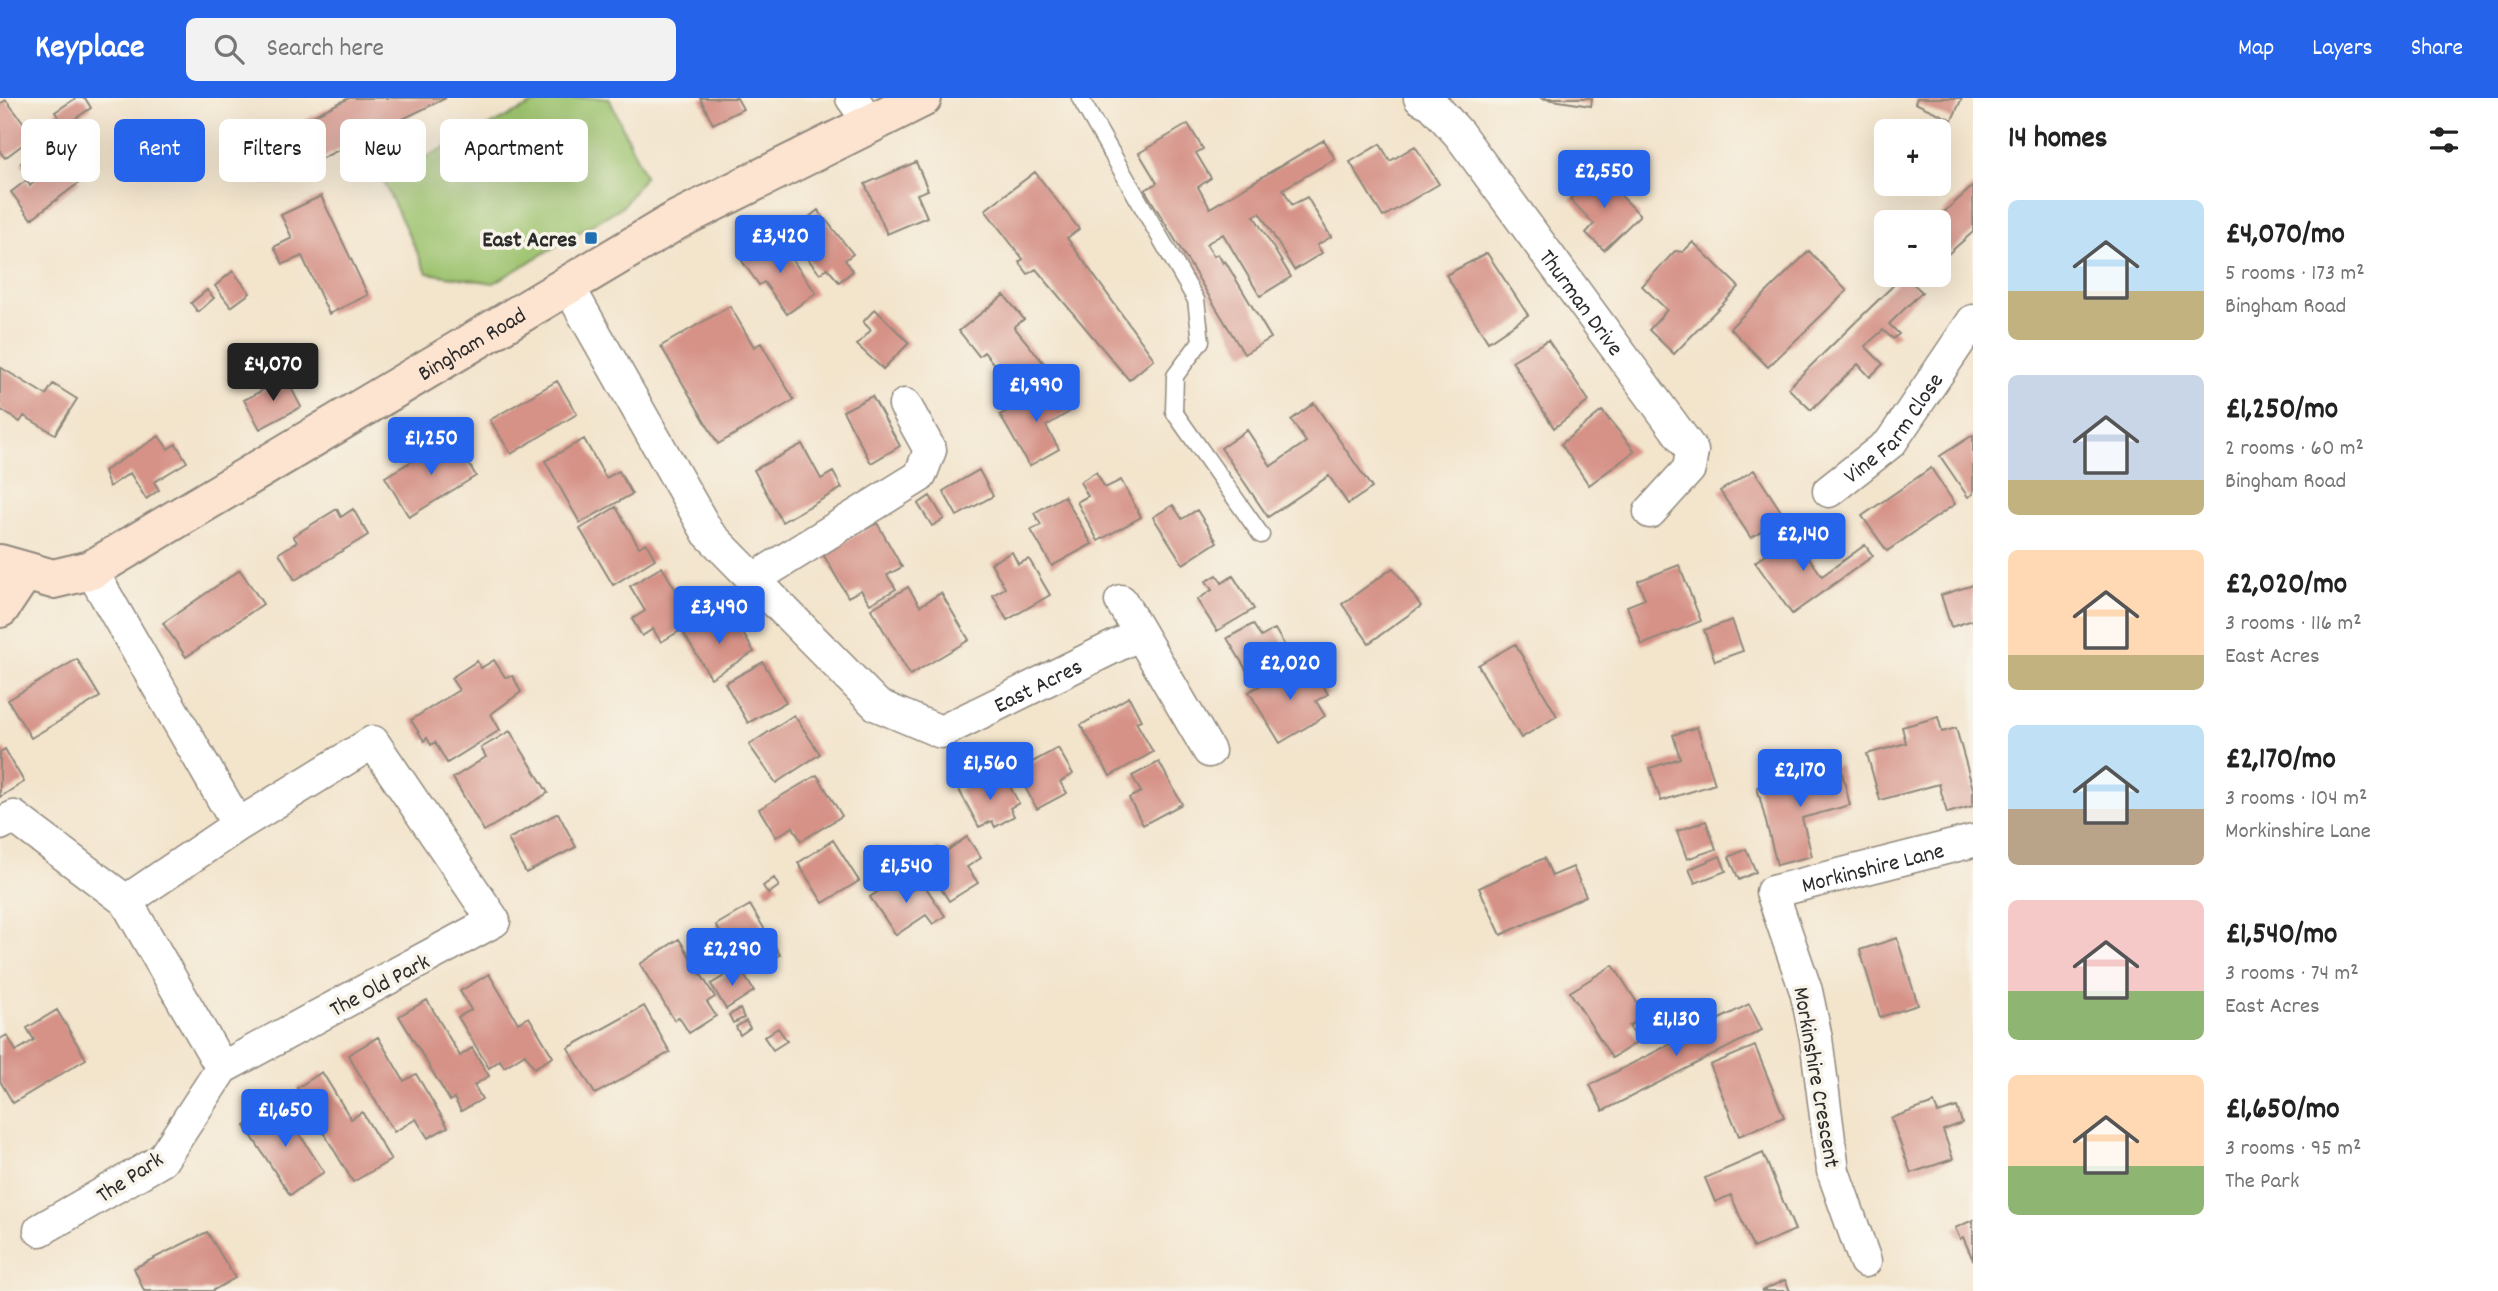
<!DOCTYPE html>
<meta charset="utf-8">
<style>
:root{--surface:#fff;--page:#f2f2f2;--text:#222;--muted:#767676;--accent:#2563eb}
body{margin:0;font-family:Dekko,sans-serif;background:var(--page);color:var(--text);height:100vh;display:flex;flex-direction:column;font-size:26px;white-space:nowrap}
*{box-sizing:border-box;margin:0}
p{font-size:23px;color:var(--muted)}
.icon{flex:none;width:38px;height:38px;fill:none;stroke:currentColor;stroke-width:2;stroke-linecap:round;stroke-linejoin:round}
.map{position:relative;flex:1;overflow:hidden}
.panel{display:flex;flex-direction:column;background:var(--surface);width:525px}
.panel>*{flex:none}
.banner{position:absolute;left:21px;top:21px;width:665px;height:63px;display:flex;gap:14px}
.controls{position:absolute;left:1874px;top:21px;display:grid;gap:14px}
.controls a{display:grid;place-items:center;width:77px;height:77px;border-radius:10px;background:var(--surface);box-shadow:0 7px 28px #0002;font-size:35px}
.price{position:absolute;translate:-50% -60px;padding:0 16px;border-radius:7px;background:var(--accent);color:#fff;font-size:23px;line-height:46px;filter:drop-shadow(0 2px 4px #0008)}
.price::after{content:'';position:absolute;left:50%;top:42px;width:21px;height:16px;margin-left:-10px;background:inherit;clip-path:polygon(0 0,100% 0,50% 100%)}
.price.selected{background:#222;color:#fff}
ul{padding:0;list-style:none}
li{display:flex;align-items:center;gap:21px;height:175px;padding:0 35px}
li span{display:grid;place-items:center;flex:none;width:196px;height:140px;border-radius:10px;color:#555}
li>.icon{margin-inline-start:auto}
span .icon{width:84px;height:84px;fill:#fffc;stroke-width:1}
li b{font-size:30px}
h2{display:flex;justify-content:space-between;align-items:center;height:84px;padding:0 35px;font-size:30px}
.tag{padding:0 24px;border-radius:10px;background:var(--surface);box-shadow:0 7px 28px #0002;font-size:24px;line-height:63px}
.tag.selected{background:var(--accent);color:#fff}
header{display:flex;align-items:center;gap:42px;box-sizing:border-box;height:98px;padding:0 35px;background:var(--accent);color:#fff}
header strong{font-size:33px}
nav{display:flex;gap:38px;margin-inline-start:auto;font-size:24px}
.search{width:490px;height:63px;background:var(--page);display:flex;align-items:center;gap:18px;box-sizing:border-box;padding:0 24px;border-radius:10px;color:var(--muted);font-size:26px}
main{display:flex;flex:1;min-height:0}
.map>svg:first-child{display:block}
.green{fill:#9cc26d;stroke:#64764c;stroke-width:2}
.building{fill:#d69287}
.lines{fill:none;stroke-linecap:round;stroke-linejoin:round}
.lane-casing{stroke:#8f887c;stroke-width:19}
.street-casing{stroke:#8f887c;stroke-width:35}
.secondary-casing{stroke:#8f887c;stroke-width:42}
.lane{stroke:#fff;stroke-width:16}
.street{stroke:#fff;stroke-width:32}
.secondary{stroke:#fde4d1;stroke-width:38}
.poi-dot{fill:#1f6fb2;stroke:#f7f3e8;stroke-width:2.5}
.labels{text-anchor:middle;stroke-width:7;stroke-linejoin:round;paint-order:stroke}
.poi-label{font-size:23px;font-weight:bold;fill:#2b2b2b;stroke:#f7f3e8;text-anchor:end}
.street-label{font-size:23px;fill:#2b2b2b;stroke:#f7f3e8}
</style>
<header>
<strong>Keyplace</strong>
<div class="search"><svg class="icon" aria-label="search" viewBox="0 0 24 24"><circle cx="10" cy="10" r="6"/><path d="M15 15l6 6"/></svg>Search here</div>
<nav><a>Map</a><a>Layers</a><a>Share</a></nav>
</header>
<main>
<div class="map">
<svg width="1973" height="1193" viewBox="0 0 1973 1193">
<rect width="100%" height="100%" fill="#f7f3e8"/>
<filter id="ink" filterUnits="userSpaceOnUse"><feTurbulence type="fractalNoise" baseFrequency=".0143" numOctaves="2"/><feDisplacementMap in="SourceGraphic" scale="14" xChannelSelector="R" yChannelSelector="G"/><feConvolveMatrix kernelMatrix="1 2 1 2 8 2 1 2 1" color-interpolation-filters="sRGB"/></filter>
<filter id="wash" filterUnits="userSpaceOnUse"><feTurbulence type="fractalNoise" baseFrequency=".00686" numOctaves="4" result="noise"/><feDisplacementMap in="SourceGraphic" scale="28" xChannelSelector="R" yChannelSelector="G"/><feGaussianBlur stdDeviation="1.57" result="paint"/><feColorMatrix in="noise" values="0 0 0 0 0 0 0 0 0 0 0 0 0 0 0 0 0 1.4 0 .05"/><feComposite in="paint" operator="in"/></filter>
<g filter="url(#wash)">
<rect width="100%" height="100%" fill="#f3e4cc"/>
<path class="green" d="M545 0H609L645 78 623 108 494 185 427 175 382 81Z"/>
<g id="blocks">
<path class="building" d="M76 0H85L91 10 64 28 55 14Z
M349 0H446L304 69 286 31Z
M700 0H737L743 11 713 26Z
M1540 0H1592L1591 8Z
M1917 0H1962L1952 22 1915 5Z
M6 2 34 38 5 60 0 54V6Z
M1188 26 1203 51 1196 55 1211 80 1198 89 1210 110 1324 42 1335 61 1283 91 1292 107 1307 99 1331 139 1317 147 1322 155 1294 172 1260 115 1254 118 1291 179 1260 198 1223 136 1206 146 1214 158 1218 156 1223 165 1225 163 1271 240 1244 256 1145 92 1157 85 1139 55Z
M50 44 80 84 31 121 11 94 27 82 30 88 35 83 21 65Z
M1380 46 1390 63 1415 48 1439 86 1383 119 1350 64Z
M916 64 928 92 917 96 927 119 887 136 865 86Z
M1035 74 1079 131 1067 140 1154 261 1129 282 1036 171 1028 176 1019 164 1023 161 985 112Z
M1598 74 1640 117 1604 152 1586 135 1594 126 1570 101Z
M1973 88V134L1939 164V124H1933Z
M321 98 368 197 329 216 302 158 283 166 274 149 292 140 281 117Z
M818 112 853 156 845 162 853 173 839 184 827 170 820 176 788 136Z
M776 139 816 195 787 216 764 184 759 187 742 163Z
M1693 144 1739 189 1674 256 1649 232 1667 212 1642 188 1675 153 1683 154Z
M1809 153 1847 193 1768 269 1730 230Z
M1487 155 1528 217 1488 244 1446 177Z
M233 173 250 195 231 209 215 188Z
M1904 177 1922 194 1889 226 1899 236 1893 241 1883 232 1865 248 1883 266 1870 279 1858 266 1811 312 1788 290Z
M207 192 214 200 198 214 191 205Z
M1004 197 1024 221 1014 229 1051 274 1020 299 984 254 979 258 959 233Z
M730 208 754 249 761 245 794 302 718 346 661 248Z
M875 211 909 245 883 271 857 247 871 232 863 224Z
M1548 242 1589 303 1554 330 1512 263Z
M0 269 46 297 53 286 77 301 55 336 24 318 20 324 0 311Z
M286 280 301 309 260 331 244 302Z
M557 283 577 316 511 356 490 322Z
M1055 286 1071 313 1046 328 1059 351 1029 368 1000 317Z
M872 298 900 348 871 365 843 313Z
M1314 305 1372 390 1348 406 1329 378 1268 419 1221 350 1247 332 1271 368 1306 344 1291 322Z
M1602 313 1635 353 1589 387 1561 346Z
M1973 337V396L1968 399 1940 358Z
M159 338 168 351 176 346 187 364 154 384 159 392 146 401 130 375 109 389 104 373Z
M453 339 476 378 409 419 385 379Z
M584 341 606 380 619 373 632 396 580 425 545 363Z
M802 346 821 381 833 374 842 390 782 424 754 372Z
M1931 370 1955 406 1887 453 1862 418Z
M979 372 993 398 957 418 943 393Z
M1754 372 1784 418 1751 440 1720 393Z
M1096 374 1105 390 1121 382 1141 419 1098 443 1077 404 1088 398 1080 384Z
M930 398 944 421 932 428 918 406Z
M1064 398 1092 446 1052 468 1031 432 1041 427 1034 415Z
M1173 407 1182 421 1197 412 1217 444 1183 466 1153 419Z
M616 409 639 449 646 445 655 461 613 487 580 431Z
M337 411 341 419 353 411 368 437 295 482 279 455 297 444 293 438Z
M877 425 902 469 887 477 896 491 870 506 861 492 848 499 823 456Z
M1793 437 1822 478 1865 447 1873 458 1792 516 1755 464Z
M1012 454 1018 466 1029 461 1050 497 1007 522 993 497 1005 490 991 465Z
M1679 467 1701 523 1642 547 1627 508 1645 501 1638 483Z
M662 469 683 504 701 494 712 514 661 544 653 531 642 538 632 521 645 513 630 488Z
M1393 470 1421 508 1369 545 1342 506Z
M240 472 263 506 186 559 163 525Z
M1217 477 1222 485 1233 478 1254 511 1217 533 1197 502 1212 492 1206 483Z
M1973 487V522L1951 529 1941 497Z
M908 489 920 508 941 495 969 542 910 577 871 511Z
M710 520 717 532 735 522 754 554 711 580 684 536Z
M1732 522 1743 553 1715 563 1704 532Z
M1253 526 1261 539 1275 531 1292 560 1253 583 1227 540Z
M1515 546 1557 618 1521 640 1478 567Z
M77 561 100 599 31 640 8 602Z
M494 562 505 579 513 578 521 594 491 616 500 632 447 665 435 644 431 647 427 640 424 643 411 622 459 592 451 580 477 563 481 570Z
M763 564 786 604 748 625 725 585Z
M1293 568 1301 580 1313 573 1328 596 1316 603 1325 618 1280 645 1249 594Z
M1129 599 1141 622 1136 624 1153 654 1110 678 1081 627Z
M794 617 820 656 776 685 749 647Z
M1938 619 1942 634 1956 630 1973 691V708L1947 715 1939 686 1880 702 1867 656 1906 645 1902 629Z
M1697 629 1715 686 1661 703 1650 670 1680 660 1673 637Z
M510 633 548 695 484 733 453 680 486 659 481 650Z
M1058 650 1073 676 1060 684 1067 695 1037 711 1016 673Z
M5 651 24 684 0 699V654Z
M1159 664 1182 706 1143 727 1129 700 1141 694 1132 678Z
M1840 667 1850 707 1802 720 1812 758 1777 767 1757 689Z
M817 677 842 718 801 743 793 729 776 739 759 711Z
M982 679 988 690 1005 680 1019 705 1010 710 1014 718 995 729 992 723 979 729 959 692Z
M558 715 576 749 526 775 508 741Z
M1706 723 1716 751 1687 761 1677 733Z
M967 739 981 760 967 769 978 785 949 803 922 761 938 750 942 756Z
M833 742 859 783 823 805 798 765Z
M1746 751 1756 774 1739 782 1729 759Z
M1720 758 1726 773 1695 785 1689 771Z
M1544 760 1552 778 1573 769 1586 798 1501 837 1479 790Z
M900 778 910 793 923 785 945 818 933 826 926 817 896 837 870 799Z
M774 780 779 788 768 796 763 788Z
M750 807 780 857 746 878 716 827Z
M1897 840 1918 907 1880 919 1860 852Z
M679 841 715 899 707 904 716 918 689 935 679 919 674 922 640 866Z
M1613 867 1645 917 1629 928 1639 943 1612 960 1570 894Z
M739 869 754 893 726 911 711 886Z
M489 876 518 925 529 919 553 959 534 970 525 956 504 969 500 962 489 970 458 919 471 912 460 893Z
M427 902 460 958 472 950 489 978 474 987 482 1001 461 1013 454 1000 450 1003 399 918Z
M1749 906 1762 932 1603 1013 1590 987Z
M644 908 670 954 595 996 568 950Z
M740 911 744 920 733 925 729 917Z
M57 912 86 961 13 1005 0 983V941L7 937 16 953 34 942 27 930Z
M746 923 750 930 740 937 736 929Z
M778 930 787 943 773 952 764 939Z
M378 939 404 983 416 976 448 1029 428 1040 416 1021 394 1034 348 957Z
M1755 948 1784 1019 1739 1038 1710 967Z
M322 974 351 1021 362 1014 391 1062 353 1084 297 990Z
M1934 1005 1938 1015 1957 1009 1962 1025 1943 1032 1953 1061 1911 1075 1891 1020Z
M280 1006 324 1074 290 1097 245 1028Z
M1763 1055 1795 1132 1753 1150 1731 1097 1715 1104 1705 1080Z
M1973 1122V1162L1963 1139 1960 1141 1955 1130Z
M207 1134 235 1180 212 1193H144L134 1170Z
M1785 1182 1790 1193H1761Z"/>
</g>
</g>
<g filter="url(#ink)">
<use href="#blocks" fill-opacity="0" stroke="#8f887c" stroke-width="2"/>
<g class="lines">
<g class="lane-casing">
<path id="lane" d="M1080 0 1196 202 1201 243 1175 278 1174 314 1261 437"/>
</g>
<g class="street-casing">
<g id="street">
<path d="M852 0 870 25"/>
<path id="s1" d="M1420 0 1432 6 1459 36 1692 353 1689 371 1650 414"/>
<path id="s2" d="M568 188 708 435 877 607 941 634 1140 536"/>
<path id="s3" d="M1829 393 1891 344 1973 223"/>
<path d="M91 472 238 727 373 644 494 823 222 970 126 803 238 727"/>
<path d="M754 481 920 378 930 352 905 307"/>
<path d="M1121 503 1209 653"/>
<path d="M0 726 14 719 126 803"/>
<path d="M40 1132 162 1062 222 970"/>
<path id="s4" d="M1865 1163 1833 1073 1816 940 1806 893 1772 794 1973 743"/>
</g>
</g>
<g class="secondary-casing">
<g id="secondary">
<path id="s5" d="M0 466 53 481 91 472 677 122 922 0"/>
<path d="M0 510 24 474"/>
</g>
</g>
<use href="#lane" class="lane"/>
<use href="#street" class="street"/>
<use href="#secondary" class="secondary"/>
</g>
</g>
<rect class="poi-dot" x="584" y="133" width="14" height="14" rx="3.5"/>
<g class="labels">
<g class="poi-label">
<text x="577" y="148">East Acres</text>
</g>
<g class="street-label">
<text dy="8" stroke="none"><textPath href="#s1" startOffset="262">Thurman Drive</textPath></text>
<text dy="8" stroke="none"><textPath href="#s5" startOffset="537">Bingham Road</textPath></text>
<text dy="8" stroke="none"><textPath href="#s3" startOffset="91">Vine Farm Close</textPath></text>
<text dy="8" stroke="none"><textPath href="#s2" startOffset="702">East Acres</textPath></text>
<text dy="8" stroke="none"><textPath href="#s4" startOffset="486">Morkinshire Lane</textPath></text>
<text transform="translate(379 886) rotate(-28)" y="8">The Old Park</text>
<text transform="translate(1818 979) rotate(80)" y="8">Morkinshire Crescent</text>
<text transform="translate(129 1078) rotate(-33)" y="8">The Park</text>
</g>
</g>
</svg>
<div class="controls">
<a>+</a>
<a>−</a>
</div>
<b class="price" style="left:1604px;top:112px">£2,550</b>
<b class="price" style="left:780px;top:177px">£3,420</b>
<b class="price selected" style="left:273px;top:305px">£4,070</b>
<b class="price" style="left:1036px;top:326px">£1,990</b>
<b class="price" style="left:431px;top:379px">£1,250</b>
<b class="price" style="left:1803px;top:475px">£2,140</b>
<b class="price" style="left:719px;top:548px">£3,490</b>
<b class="price" style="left:1290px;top:604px">£2,020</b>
<b class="price" style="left:990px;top:704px">£1,560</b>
<b class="price" style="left:1800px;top:711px">£2,170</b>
<b class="price" style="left:906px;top:807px">£1,540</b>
<b class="price" style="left:732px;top:890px">£2,290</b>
<b class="price" style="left:1676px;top:960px">£1,130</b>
<b class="price" style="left:285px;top:1051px">£1,650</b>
<div class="banner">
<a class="tag">Buy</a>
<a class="tag selected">Rent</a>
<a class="tag">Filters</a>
<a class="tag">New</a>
<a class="tag">Apartment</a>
</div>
</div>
<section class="panel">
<h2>14 homes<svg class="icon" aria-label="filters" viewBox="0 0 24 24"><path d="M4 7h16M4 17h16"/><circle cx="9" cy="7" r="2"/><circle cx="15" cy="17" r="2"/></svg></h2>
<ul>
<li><span style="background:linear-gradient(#bfe0f5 65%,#c2b280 0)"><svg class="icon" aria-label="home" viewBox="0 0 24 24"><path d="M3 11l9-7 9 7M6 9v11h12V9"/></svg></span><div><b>£4,070/mo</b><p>5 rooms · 173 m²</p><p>Bingham Road</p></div></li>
<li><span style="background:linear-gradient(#c9d6e8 75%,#c2b280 0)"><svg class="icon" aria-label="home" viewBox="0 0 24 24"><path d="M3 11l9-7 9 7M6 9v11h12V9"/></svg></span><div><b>£1,250/mo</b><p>2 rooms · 60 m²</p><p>Bingham Road</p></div></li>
<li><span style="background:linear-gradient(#ffd9b3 75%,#c2b280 0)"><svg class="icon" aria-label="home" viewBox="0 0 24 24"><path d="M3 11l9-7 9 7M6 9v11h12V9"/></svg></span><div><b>£2,020/mo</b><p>3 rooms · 116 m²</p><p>East Acres</p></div></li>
<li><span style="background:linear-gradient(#bfe0f5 60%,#b9a48a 0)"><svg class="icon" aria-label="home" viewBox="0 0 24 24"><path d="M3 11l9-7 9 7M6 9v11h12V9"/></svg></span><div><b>£2,170/mo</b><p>3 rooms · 104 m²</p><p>Morkinshire Lane</p></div></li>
<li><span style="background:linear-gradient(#f6c9c9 65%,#8fb573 0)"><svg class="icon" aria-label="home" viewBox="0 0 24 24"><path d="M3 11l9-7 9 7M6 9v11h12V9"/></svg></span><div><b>£1,540/mo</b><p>3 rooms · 74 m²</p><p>East Acres</p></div></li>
<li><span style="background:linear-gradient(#ffd9b3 65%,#8fb573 0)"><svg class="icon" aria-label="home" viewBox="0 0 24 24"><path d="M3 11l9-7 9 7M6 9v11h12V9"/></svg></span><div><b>£1,650/mo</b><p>3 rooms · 95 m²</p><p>The Park</p></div></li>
</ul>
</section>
</main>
